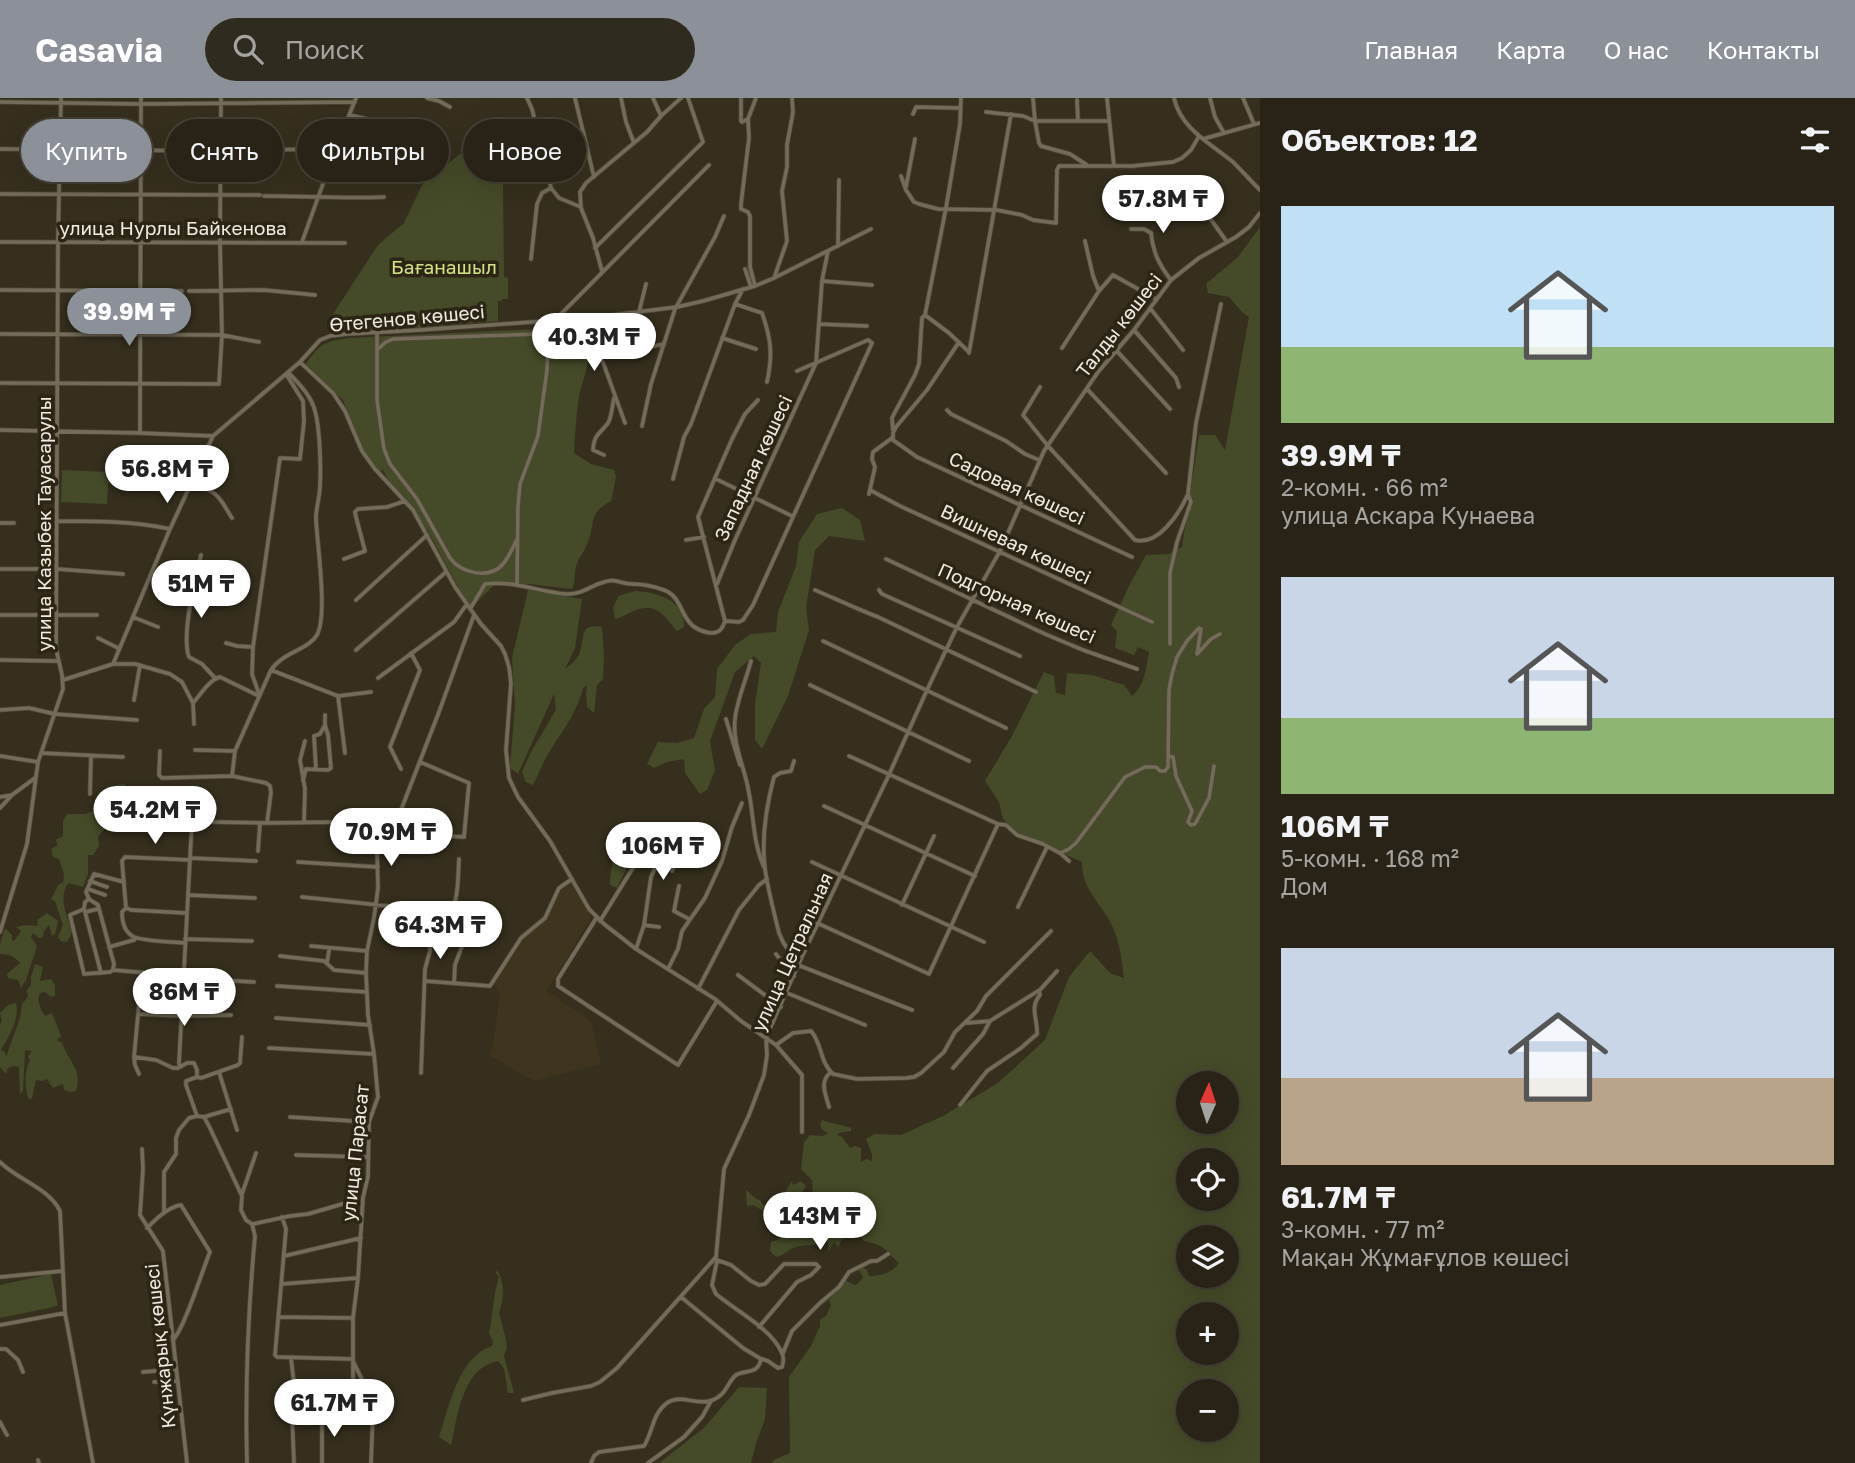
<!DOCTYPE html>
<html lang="ru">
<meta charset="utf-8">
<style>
:root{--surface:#282316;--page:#302b1f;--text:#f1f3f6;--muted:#a5a4a1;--line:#444035;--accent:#8c9099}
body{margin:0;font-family:"Golos Text",sans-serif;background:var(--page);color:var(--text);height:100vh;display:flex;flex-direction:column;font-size:26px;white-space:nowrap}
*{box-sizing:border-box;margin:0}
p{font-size:23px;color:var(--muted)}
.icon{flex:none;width:38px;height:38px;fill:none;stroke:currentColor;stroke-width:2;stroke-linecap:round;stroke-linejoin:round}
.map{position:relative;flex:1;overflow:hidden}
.details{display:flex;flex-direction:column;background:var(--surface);width:595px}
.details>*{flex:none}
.top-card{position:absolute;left:21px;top:21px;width:665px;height:63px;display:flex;gap:14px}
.needle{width:46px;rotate:3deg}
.controls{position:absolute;left:1176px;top:973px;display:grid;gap:14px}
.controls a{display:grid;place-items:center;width:63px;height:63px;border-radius:50%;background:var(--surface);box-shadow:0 7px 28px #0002,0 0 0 2px var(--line);font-size:35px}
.price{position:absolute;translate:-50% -60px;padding:0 16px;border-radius:24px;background:#fff;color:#222;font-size:23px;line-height:46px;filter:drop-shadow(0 2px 4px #0008)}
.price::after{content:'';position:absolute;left:50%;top:42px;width:21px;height:16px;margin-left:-10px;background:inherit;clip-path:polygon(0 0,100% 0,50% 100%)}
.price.selected{background:var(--accent);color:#fff}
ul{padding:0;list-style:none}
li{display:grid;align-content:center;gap:14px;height:371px;padding:0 21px}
li span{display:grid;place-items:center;height:217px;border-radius:0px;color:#555}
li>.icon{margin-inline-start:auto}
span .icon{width:126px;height:126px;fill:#fffc;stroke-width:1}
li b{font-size:30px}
h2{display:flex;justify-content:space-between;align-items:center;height:84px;padding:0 21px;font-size:30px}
.pill{padding:0 24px;border-radius:32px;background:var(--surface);box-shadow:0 7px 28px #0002,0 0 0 2px var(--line);font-size:24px;line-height:63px}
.pill.selected{background:var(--accent);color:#fff}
header{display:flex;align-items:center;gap:42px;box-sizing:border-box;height:98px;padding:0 35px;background:var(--accent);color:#fff}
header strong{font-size:33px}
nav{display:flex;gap:38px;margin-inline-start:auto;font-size:24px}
.search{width:490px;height:63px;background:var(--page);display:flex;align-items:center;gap:18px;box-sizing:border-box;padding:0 24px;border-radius:38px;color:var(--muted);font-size:26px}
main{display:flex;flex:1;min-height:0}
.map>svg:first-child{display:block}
.built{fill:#3f351e}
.green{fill:#454b28;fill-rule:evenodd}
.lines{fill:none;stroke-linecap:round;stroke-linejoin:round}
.minor-casing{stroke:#514a3c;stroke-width:5}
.minor{stroke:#746c59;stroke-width:3.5}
.labels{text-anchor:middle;stroke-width:7;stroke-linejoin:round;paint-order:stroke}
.street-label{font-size:19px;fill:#f1ece2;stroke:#2c2515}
.park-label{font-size:19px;fill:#d3e384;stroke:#2c2515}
</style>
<header>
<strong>Casavia</strong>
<div class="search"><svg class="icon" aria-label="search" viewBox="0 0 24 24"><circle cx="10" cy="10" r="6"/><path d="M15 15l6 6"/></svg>Поиск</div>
<nav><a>Главная</a><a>Карта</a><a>О нас</a><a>Контакты</a></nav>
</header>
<main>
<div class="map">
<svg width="1260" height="1365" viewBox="0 0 1260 1365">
<rect width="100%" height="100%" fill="#362f1e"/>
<path class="built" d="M571 785 591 819 547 893 591 923 601 966 534 983 489 957 493 947 500 895 495 889V885L523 842 547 821 561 791Z"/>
<path class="green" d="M477 42 503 86 504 179 508 180V201H502V203H498V223L330 238 331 219 378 147 404 125 422 87Z
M1260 129V1365H772L774 1362 790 1355 789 1279 811 1248 820 1228V1221L826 1218 831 1207 829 1202 846 1183 856 1187 863 1180 859 1172 862 1169 867 1172 869 1178C880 1178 893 1175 899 1165 883 1151 887 1148 864 1143L856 1132 842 1142 838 1149 834 1144 829 1153 828 1144 819 1141 814 1147C807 1147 798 1147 791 1151 785 1154 784 1157 776 1159L770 1153 771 1144C780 1142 785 1136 792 1131L784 1132 782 1127H777L771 1131 768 1129 773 1122 788 1121 810 1097H813L812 1082 801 1071 804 1044 810 1037 823 1038 828 1035 822 1032 820 1027 822 1022C832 1026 841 1026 851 1030V1033L839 1035 837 1037 842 1039 850 1050 855 1048 861 1050V1064L866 1061 872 1063V1056L866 1041 875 1036 901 1037 943 1018 998 985 1045 942 1069 879 1090 853 1110 875 1124 880C1122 864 1120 847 1114 832 1104 807 1081 793 1082 764L1018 735 1003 721 999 704 985 683 1012 638 1044 574 1054 578 1056 595 1065 597 1067 575 1092 577 1124 587 1132 598C1145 588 1146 569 1149 554L1138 549 1134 557 1115 550 1117 533 1111 527 1130 486 1146 457 1169 456 1182 449 1199 337H1215L1225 352 1249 219 1242 214 1229 199 1208 195 1206 186 1238 159ZM1188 985H1227V1024H1188ZM1188 1062H1227V1101H1188ZM1188 1139H1227V1178H1188ZM1188 1216H1227V1255H1188ZM1188 1293H1227V1332H1188Z
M585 222C599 245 584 274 579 299 576 317 575 336 574 355L591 366 614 372 616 379 611 403C587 416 596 424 588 444 585 453 578 460 576 469 574 477 576 483 572 491L529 486 494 487 470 511 428 433 392 389 383 372 378 374 355 338 343 302 306 266C320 245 325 244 349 240L558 230 565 234 567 223Z
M62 372 109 374 107 406 61 404Z
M842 410 860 422 865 443 829 438 815 452 806 510 809 532 788 598 762 651 755 642V606L761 565 754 558 735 574 710 643 715 672 707 692 700 696 685 675 684 661 667 664 654 670 647 666 658 644 677 645 694 640 704 611 715 599 717 571 735 547 751 536 776 534 778 514 796 468 799 444 817 416Z
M528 492 582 501 575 550 565 571C570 567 578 561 580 554 585 539 579 525 602 529L604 558 603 581 597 587 594 615 587 609 586 596 587 587 583 590C577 614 564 631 551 651 544 662 539 675 533 687L526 684 522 674 531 654 556 612 554 596 518 676 510 670 515 607 512 560Z
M635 493C656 494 686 502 684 529L677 533C663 518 659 505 636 512 628 515 623 519 615 521L613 509 619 498Z
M125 686 127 691 122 695 110 726 98 738 99 748 93 757H88V776L83 789 68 785C58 801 67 817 72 834L67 844 61 843 58 839 63 827 55 803 51 801 59 786 63 785 64 776 59 761 53 759 51 751 58 747 56 742 63 738V723L67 716H85L93 713 103 700 110 696 116 687Z
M644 736 645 741 632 759 617 790 610 787C610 765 618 739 644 736Z
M47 815 58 823 55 836 52 838 49 827 44 833 43 839 39 840 33 835 31 839 37 848 26 882 21 890 18 882 8 880 7 876 20 865C14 858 9 856 0 856V846L5 830 12 837V843L15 842 21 833 16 829 25 827 38 828 37 822Z
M35 866 43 869 40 883 51 881 55 887V898L51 899 45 894 40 895 38 901 41 912 45 918 52 915 61 938 57 942 62 945C68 963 83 971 76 993L70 994 64 992 63 986 53 990 47 981 43 983 36 982 32 1001 28 1000C25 990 24 972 30 963L28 958 32 953 25 952 23 993 20 996 19 969 14 968 8 970 6 976 0 969V926L2 923 0 915 8 907 16 905C20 921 9 938 1 952L5 954 6 959 20 920 22 906 28 899 27 892 31 887V879Z
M792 1083 793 1087 801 1083 806 1088 799 1099 782 1114 773 1112 767 1115 753 1107 747 1108 746 1092 756 1101 760 1102 763 1107 771 1109 782 1099Z
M497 1172C505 1184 504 1202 499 1215L506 1242 507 1249 504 1258 514 1295H508L504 1270 498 1263C462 1270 458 1317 451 1347L439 1339C449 1309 458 1259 492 1248L493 1243 489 1236C493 1216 493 1198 499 1179L496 1175Z
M51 1176 58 1208 0 1220V1187Z
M739 1289 767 1290 765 1321 756 1345 751 1365H659L704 1330Z"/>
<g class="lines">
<g class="minor-casing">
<path id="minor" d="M427 0 439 3 450 9
M527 0 532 11 551 90 559 100 581 109
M575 0 594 79
M621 0 626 24 634 45
M653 0 661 18
M741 0V23L742 24 748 21
M1107 0 1114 68
M1174 0C1181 31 1210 45 1233 64 1242 73 1251 83 1260 92
M1210 0 1215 19 1224 35
M1243 0 1254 26
M1077 2 1078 23
M0 4 141 6 355 4
M986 14 1023 18 1035 23 1033 0
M913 16 916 9 960 10
M350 17 392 27
M1203 41 1260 25
M0 51 221 53 313 51 331 45 356 49 385 48
M1087 67 1070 56 1041 48 1039 45 1035 23H1109
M901 78 906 92 914 104 919 106 938 111 997 112 1022 117 1033 122 1056 125 1057 72 1059 68H1132L1173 64 1182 60 1191 52 1199 38
M906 89 915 41
M0 96 260 97
M264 98C304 98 344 101 384 99
M1199 105 1227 144
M1131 131H1144L1151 135C1153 154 1159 167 1171 182
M1085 143 1093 178 1099 193
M0 144 345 145
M302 144 337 47 356 0
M838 148 839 82
M595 150 703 44 688 0
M531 161 537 106 542 95 551 90
M745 171 751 189
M602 173 593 140 581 110 580 94 586 85 647 34 661 18 681 0
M774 180 787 143 782 93 787 69V47L793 14 792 0
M822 183 872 187
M755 188 750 169V118L748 114 741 111V106L749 40 748 21 756 0
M0 192 182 193
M189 193 264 192 315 197
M735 206 762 215C771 240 773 257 767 284
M1150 210 1183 252
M639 214 646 186
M925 217 946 110 960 26 961 0
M925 217 949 235 969 254
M588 220 593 245 604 267 625 325
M555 222 709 67
M819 226 867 228
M1134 232 1176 280 1179 289
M377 233V302L384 351 390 366 417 401 450 460C461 475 489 482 503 466 509 459 513 449 517 441
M0 236 222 237 259 244
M722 240 756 251
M959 244 927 292 896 329 893 335V342L917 359 1132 459
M1062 250 1099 193 1113 177 1156 201
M378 251 386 244 393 241 539 236 545 239 548 243
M639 251 664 246
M1116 252 1170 311
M969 255 1011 16
M300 264 333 295 345 313 362 353 375 371 413 412 455 489 481 526 501 548 505 556 509 569 511 585 506 652 509 680 518 699 550 743 589 811 604 826 636 851 715 901 741 923 776 947 793 935 811 933C822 945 820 965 833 976L857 981 906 980 914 979 921 975 944 954 955 934 977 913 986 898 1051 833
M0 285 219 286 222 237 220 144 221 0
M1040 289 1023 317 1048 348 1135 442C1158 448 1179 416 1187 398
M1087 291 1166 375
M947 312 951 316 1006 343 1025 356 1039 362
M642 328 651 286 675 211 715 139 724 118
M0 332 140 335 213 338
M893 332 892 320 894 316 915 277 919 266 922 220 925 217
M140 335 141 0
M604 357 593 352C594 336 600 336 608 325 612 318 612 308 614 300
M109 376C137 380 197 379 216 397 223 403 227 413 232 420
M673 381 684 339 691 326 735 206 743 191
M716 381 792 418
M870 392 900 408 1152 524
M869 396 875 369 872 361 873 354 892 340
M57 423C95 423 132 423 170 431
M0 425H14
M686 442 704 439
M201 457C195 481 181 537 189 559L202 566 215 580
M344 461 365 453 356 419 355 414 358 411 387 409 405 403
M886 461 1045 536 1083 552 1137 571
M0 471H57L123 476
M517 486 518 408 520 386 538 338 547 272 548 243 560 223
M717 486 735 442 816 265 822 183 828 153
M815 492C836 501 857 511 878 519L1036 594
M879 492 882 496 1020 558
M356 502 427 437
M470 511 485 486C514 482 538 494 566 496 580 497 589 489 601 485 617 479 619 486 632 486 644 486 653 488 664 492 680 498 680 514 690 525 696 532 711 538 719 533 722 531 724 526 725 523L698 419 732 341 745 316 758 302
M0 517H97
M133 519 158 529
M726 523 739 524 743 522 753 507 872 245 868 242 797 273
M98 540 118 550
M823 543 1006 630
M226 545 237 548 252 549
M1170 546V475L1177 444 1191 404 1188 396 1196 325 1221 206
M356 552 446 474
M0 562 57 563
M751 563C746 582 737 602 735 621 732 646 745 670 749 695 754 720 753 745 764 769
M113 566 170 431 213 338 300 264 320 242 330 238 346 236 420 232 588 220 677 209 703 203 755 188 774 180 871 131
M271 572 338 598 371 594
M378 580 454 524 467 506
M63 582 113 566H135L170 576 182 584 193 605 194 626
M810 587 969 663
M259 596 252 576 253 549 280 360 300 361 304 323 303 303 286 276
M338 598 345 655
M134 602 140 567
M193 605C201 596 209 582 220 579L259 598
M0 612 29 610 55 616 137 622
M726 621 740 667
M195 652 234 653
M160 653 159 677 162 680 232 678 266 685 270 688 271 694 267 725 339 724C345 727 347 733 353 735L380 733 389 728 401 712 439 614 474 517
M41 655 123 659
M0 658 38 664
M849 658 998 726 1006 727 1017 737 1043 746 1060 755 1069 763
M1168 658 1173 659 1176 678 1192 713 1188 724 1191 727 1195 726 1209 700 1214 668
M794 663 791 673 780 675 774 679C766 709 761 739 765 771 768 792 774 814 779 835L783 844 798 867 912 912
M420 664 469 685 464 739 430 737
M316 671 314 638 320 636 325 627
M401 671 390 649 420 572 411 555
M232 678 235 653 271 572C283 554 308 552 317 537 328 516 317 446 316 420 316 409 320 399 320 388 321 370 320 330 315 313 311 297 299 286 288 274
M303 682 306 671 328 672 331 670 328 637 325 627V617
M90 696 91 658
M0 699 12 697
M824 708 975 778
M0 710 12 697 35 680
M304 724 305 691 300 662 305 643
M122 727 144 730 158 723 267 725
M258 753 260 725
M1060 755 1069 751 1076 745 1125 679 1145 669H1156L1160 673H1165L1168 669 1169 592 1172 576 1177 559 1187 543 1199 530 1201 531 1197 556 1211 541 1220 536
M190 760 256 763
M298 764 378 769
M812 764 984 844
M672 773 688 731
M90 783 107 789
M679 788 674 813 689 821
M88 791 105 797
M188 797 255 800
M302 799 418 811C426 815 426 824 430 832
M89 801 98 807 114 866 113 872 110 874 84 876 70 817 84 811 85 804 89 801 86 794 94 776 124 784
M902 807 934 738
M1018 809 1047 749
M126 810 131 812 186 815
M98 811 85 814 101 875
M597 819 558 881V888L678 967 717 903
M600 823 649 744
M817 825 929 876 998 726
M644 827 659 829
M0 834 27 746 38 664 63 591 62 577 57 555 56 547 58 144 61 0
M185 841 252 843
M185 845C173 844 143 843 134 839 124 834 122 823 122 814L126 810 122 763 125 759 190 762
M311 848 367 853
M109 849 134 842 136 840
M636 851 644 827 651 779 671 736 678 728 691 731 693 728
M776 856 791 876 794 878
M280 858 324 863 334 872 366 875
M327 864 329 853
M668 871 678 851 682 833 705 800 722 763 732 729 742 705
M113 872 183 878
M142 875 134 959 156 962 173 970H178L187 965H194L197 972V979L186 983V987L197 1018 204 1019 209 1028 242 1098 241 1112 246 1122 252 1126 255 1138C248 1213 245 1289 247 1365
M738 877 781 909
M183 880 254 884
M425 883 490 888 521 840 545 820 559 790 572 781
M454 885 455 867 471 824
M277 888 367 894
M698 891 739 812 759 787 767 781
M1039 893 1057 873
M787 895 865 927
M138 916 180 918 231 917
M276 920 370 927
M967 925 990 923
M776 947 802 977V1034
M269 950 374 956
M134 959 135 967 139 976
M180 968 179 965 192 723
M953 970 983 936 990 923 1038 893H1039L1040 897C1029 910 1038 921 1037 936L1021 950 987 973 960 1007
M219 974 237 1032
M421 975 425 871 430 853V832C435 829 441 827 445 823 459 812 458 778 459 761
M197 979 201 980 238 967 240 965 242 939
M829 1009C826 997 819 984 830 975
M204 1019 231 1011
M290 1019 369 1024
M142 1051 143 1071 140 1117 163 1153 187 1365
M296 1057 367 1059
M0 1064C18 1082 49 1090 60 1113L65 1215 93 1365
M242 1096 256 1055
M164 1115V1074L176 1056V1040L179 1032 189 1020 197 1018
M282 1119 286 1131 275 1257 277 1259 352 1261
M253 1126 290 1118 308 1116 363 1100
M147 1130C156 1121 168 1109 181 1107L210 1154C202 1173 185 1229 173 1242
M284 1158 361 1140
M717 1162 731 1167 751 1183 759 1187 765 1186 784 1166H816L819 1169 811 1177 797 1184 759 1229
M717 1163 712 1187 716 1196C735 1212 770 1230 781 1253 784 1258 784 1263 782 1269L778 1270 768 1263 762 1261
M0 1179 63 1173
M282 1186 358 1180
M278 1219 353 1220
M0 1227 65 1215
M0 1251H6L18 1262 23 1274
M783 1255 792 1233 820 1205 839 1189 849 1174 871 1163H877L888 1156
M291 1260 296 1303
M353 1263 372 1302 373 1314 371 1365
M143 1274 176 1271
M154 1284 178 1283
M523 1302 552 1295 591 1288 600 1284 617 1270 716 1159 724 1071 749 1017 764 977 767 957 766 940 768 935 798 867 887 681 927 592 957 529 1000 453 1044 353 1098 274 1134 232 1171 182 1199 160 1236 139 1249 129 1260 115
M292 1316 294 1365
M356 1317V1307L353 1301V1220L358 1180 363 1100 368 1078 369 1024 378 999 374 956 368 917 366 875 367 853 374 820 378 790 377 750 374 735
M0 1324 7 1337
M38 1362 39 1365
M322 1365V1318
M591 1365 594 1358 599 1354 644 1348C653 1334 652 1316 667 1305 680 1296 696 1307 710 1303 727 1298 727 1284 736 1277 746 1271 758 1277 761 1261L743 1250 681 1199
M648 1365 684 1339 702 1319 711 1303"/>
</g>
<use href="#minor" class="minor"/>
</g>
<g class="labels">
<g class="street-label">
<text x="173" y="137">улица Нурлы Байкенова</text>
<text transform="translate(407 220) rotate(-5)" y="7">Өтегенов көшесі</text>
<text transform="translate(1119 227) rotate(-52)" y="7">Талды көшесі</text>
<text transform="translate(753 370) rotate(-65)" y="7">Западная көшесі</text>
<text transform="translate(1017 390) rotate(25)" y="7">Садовая көшесі</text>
<text transform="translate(44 426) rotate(-90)" y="7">улица Казыбек Тауасарулы</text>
<text transform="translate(1016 446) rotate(25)" y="7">Вишневая көшесі</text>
<text transform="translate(1017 505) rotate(24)" y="7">Подгорная көшесі</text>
<text transform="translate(792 854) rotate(-66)" y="7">улица Цетральная</text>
<text transform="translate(355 1055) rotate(-84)" y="7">улица Парасат</text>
<text transform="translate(160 1248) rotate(-96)" y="7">Күнжарық көшесі</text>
</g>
<g class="park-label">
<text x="444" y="176">Бағанашыл</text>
</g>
</g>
</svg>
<div class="controls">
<a><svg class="needle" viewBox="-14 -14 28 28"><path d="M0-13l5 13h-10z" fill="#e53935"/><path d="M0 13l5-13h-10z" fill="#a5a4a1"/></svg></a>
<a><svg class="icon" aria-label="locate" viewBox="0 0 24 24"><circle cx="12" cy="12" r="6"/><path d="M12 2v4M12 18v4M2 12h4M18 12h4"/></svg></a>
<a><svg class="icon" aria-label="layers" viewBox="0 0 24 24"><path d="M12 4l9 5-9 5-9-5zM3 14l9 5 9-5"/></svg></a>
<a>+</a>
<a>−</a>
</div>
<b class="price" style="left:1163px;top:137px">57.8M ₸</b>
<b class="price selected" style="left:129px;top:250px">39.9M ₸</b>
<b class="price" style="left:594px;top:275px">40.3M ₸</b>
<b class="price" style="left:167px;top:407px">56.8M ₸</b>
<b class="price" style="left:201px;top:522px">51M ₸</b>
<b class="price" style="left:155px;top:748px">54.2M ₸</b>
<b class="price" style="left:391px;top:770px">70.9M ₸</b>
<b class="price" style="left:663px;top:784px">106M ₸</b>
<b class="price" style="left:440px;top:863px">64.3M ₸</b>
<b class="price" style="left:184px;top:930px">86M ₸</b>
<b class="price" style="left:820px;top:1154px">143M ₸</b>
<b class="price" style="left:334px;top:1341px">61.7M ₸</b>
<div class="top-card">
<a class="pill selected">Купить</a>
<a class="pill">Снять</a>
<a class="pill">Фильтры</a>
<a class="pill">Новое</a>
</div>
</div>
<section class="details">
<h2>Объектов: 12<svg class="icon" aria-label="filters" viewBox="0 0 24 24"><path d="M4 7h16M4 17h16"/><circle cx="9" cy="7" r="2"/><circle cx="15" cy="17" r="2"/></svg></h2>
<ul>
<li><span style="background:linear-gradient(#bfe0f5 65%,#8fb573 0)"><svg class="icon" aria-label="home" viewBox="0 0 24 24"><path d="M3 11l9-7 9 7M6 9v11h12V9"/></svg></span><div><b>39.9M ₸</b><p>2-комн. · 66 m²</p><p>улица Аскара Кунаева</p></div></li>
<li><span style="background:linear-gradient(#c9d6e8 65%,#8fb573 0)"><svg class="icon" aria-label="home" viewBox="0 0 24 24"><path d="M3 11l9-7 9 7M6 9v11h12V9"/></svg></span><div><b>106M ₸</b><p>5-комн. · 168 m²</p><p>Дом</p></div></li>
<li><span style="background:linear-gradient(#c9d6e8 60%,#b9a48a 0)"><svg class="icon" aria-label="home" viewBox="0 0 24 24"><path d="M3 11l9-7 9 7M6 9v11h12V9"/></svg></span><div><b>61.7M ₸</b><p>3-комн. · 77 m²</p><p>Мақан Жұмағұлов көшесі</p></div></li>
</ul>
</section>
</main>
